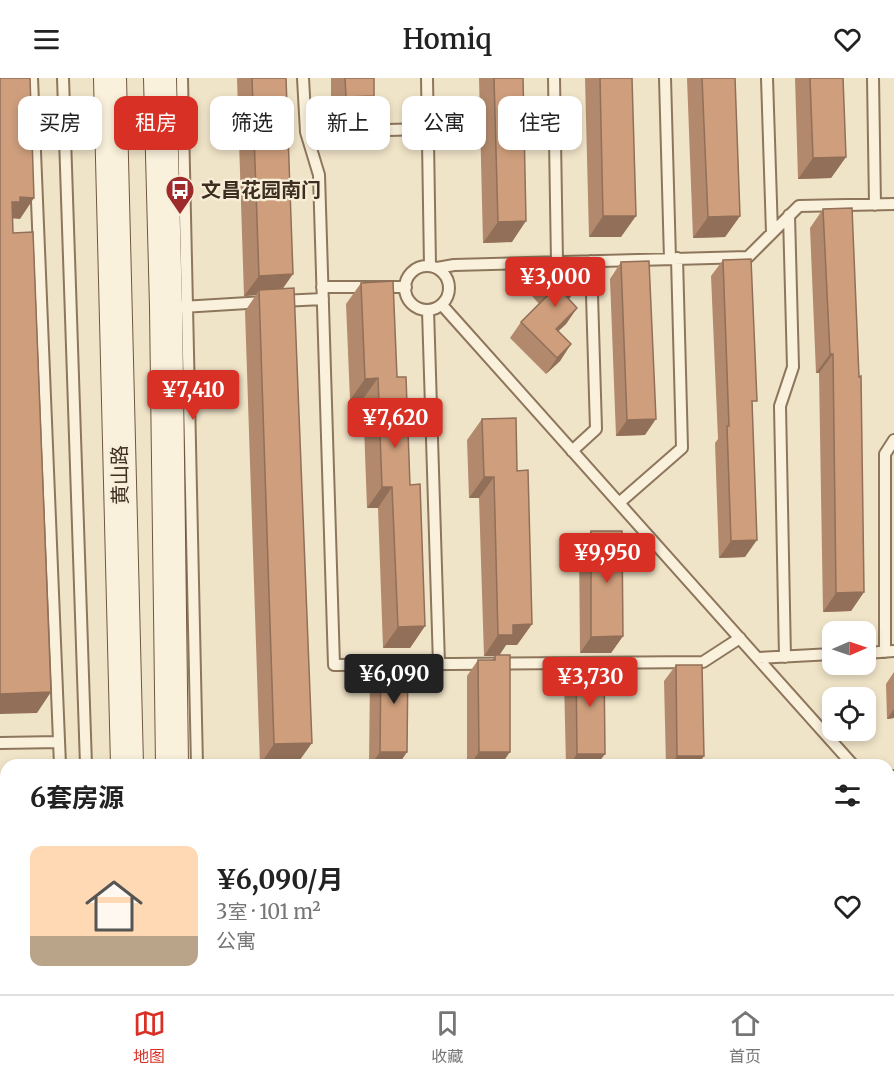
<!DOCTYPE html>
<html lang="zh">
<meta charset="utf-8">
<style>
:root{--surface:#fff;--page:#f2f2f2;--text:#222;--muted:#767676;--line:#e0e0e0;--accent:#d93025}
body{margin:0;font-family:Merriweather,"Noto Sans SC",serif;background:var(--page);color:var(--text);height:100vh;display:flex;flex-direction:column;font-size:22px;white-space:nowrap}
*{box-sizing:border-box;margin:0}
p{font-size:20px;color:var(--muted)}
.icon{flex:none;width:33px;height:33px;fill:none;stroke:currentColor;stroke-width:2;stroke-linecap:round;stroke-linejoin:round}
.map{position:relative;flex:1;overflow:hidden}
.side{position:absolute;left:0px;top:681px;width:894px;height:236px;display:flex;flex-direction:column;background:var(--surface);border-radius:18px 18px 0 0;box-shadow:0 3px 9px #0003}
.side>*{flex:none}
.top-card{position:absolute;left:18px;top:18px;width:858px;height:54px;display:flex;gap:12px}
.needle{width:39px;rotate:88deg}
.controls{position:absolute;left:822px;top:543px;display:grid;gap:12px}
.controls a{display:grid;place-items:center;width:54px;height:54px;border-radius:12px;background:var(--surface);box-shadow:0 3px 9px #0003;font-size:30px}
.price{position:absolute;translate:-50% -51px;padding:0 14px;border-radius:6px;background:var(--accent);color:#fff;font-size:20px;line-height:39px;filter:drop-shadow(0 2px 3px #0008)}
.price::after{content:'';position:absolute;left:50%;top:36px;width:18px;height:14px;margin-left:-9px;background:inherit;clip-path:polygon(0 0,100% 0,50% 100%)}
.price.selected{background:#222;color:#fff}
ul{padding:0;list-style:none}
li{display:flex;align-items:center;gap:18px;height:150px;padding:0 30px}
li+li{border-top:2px solid var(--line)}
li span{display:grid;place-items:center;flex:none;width:168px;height:120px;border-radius:12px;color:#555}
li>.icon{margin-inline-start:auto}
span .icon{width:72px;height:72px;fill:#fffc;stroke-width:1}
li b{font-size:26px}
h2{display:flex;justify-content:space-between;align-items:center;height:72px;padding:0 30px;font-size:26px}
.chip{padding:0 21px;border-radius:12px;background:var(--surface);box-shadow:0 3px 9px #0003;font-size:21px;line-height:54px}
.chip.selected{background:var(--accent);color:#fff}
header{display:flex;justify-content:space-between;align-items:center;height:78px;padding:0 30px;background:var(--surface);font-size:27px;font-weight:600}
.dock{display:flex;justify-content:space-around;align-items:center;height:84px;border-top:2px solid var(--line);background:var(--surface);font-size:16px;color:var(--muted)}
.dock a{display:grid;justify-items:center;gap:3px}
.dock .selected{color:var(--accent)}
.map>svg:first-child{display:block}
.green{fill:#c9cf9b}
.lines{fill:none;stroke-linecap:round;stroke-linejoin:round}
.lane-casing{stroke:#8d765c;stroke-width:14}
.secondary-casing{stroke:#6f573f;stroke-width:34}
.highway-casing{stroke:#5b4430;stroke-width:36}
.path{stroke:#8d765c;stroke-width:4;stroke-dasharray:4.5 3;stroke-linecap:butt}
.lane{stroke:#faf1dc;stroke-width:10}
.secondary{stroke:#faf1dc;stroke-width:32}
.highway{stroke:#e0a458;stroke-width:33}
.wall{fill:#b2896c}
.shaded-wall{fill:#916f58}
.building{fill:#cf9f7d;stroke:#916f58;stroke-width:1.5}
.labels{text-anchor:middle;stroke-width:4.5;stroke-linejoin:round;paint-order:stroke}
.poi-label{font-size:20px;font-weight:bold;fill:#3d2e20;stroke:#f7eed8;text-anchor:start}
.street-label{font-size:20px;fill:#3d2e20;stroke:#f7eed8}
</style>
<header><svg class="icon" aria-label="menu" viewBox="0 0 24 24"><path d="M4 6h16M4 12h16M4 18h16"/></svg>Homiq<svg class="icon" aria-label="heart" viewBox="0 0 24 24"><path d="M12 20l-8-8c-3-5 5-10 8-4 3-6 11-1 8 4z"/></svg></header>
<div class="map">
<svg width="894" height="916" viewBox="0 0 894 916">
<rect width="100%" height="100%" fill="#f0e4c8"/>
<path class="green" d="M888 717H894V856H888Z
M0 735H6V842H0Z"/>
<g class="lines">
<g class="lane-casing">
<path id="lane" d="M32 0 60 687
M63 0 86 687
M182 0 197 687
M303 0 306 54 319 97 334 587 703 584 740 560
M427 0 430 188
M554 0 557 184
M665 0 670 181
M767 0 772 155
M873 0 875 127
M306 54 428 51
M405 210a22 22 0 1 1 44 0a22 22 0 1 1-44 0Z
M437 190 454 187 748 179 799 128 894 126
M322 209H406
M281 223 323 221
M442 227 853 687
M182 229 265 224
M428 232 439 586
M572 373 596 351 591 183
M619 425 682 370 677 180
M885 574V376L894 362
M866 575 894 573
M785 579 780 328 793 289 789 137
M758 580 832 576
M0 665 59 664
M888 698H894
M89 916V910
M201 916V910"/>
</g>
<g class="secondary-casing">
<path id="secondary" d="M110 0 127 687
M160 0 166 229 172 687
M133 910V916
M175 910V916"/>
</g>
<g class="highway-casing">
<path id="highway" d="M0 915 62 916"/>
</g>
<path class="path" d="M888 724 894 731
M0 781 6 780
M888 790H894
M0 854H6
M888 878 894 879"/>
<use href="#lane" class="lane"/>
<use href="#secondary" class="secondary"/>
<use href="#highway" class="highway"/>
</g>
<path class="wall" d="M237 0H286L282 211 297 686 260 687 245 233 256 217 244 218Z
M331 0H374V18L360 39H331Z
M479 0H523L512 164 483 165Z
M585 0H632L621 159H589Z
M687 0H735L740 138 725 159 693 160Z
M795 0H843L846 79 831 100 798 101Z
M823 131 864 514 851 533 823 534 819 295H816L810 150Z
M723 182 753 329 745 479 719 480 715 365 718 361 711 198Z
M621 184 645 357 616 358 610 201Z
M584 200 573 216 569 221 577 230 566 246 558 253 571 266 560 283 546 296 510 260 521 244 539 226 532 218 543 202Z
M361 205 397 299 425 548 410 570H383L378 430H367L363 321 350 322 346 226Z
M482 341 517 393 532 546 517 567H506L499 577 501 687H467V598L478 582H492L495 578H484L479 420H469L467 362Z
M591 453 623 558 611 575H580L579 469Z
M381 579 407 674 398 687H369L370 596Z
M576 584 597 687H566L564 600Z
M676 587 698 687H666L664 603Z
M894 594V640L887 641 886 606Z"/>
<path class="shaded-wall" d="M374 18 360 39H331L346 19Z
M846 79 831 100 798 101 813 80Z
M20 119 34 120 20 141 9 140 12 124Z
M603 138H636L621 159H589Z
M740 138 725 159 693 160 708 139Z
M526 143 512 164 483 165 498 144Z
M293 196 279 216 259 212 256 217 244 218 259 198Z
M584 200 573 216 555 234 566 218Z
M577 230 566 246 544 267 556 251Z
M571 266 560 283 546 296 557 280Z
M830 276H833L819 295H816Z
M378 300 363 321 350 322 365 301Z
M656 341 645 357 616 358 627 342Z
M484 399H494L479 420H469Z
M382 409H392L378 430H367Z
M757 462 745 479 719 480 731 463Z
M864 514 851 533 823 534 836 515Z
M532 546 517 567H506L499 578H484L498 557 513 547Z
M425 548 410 570H383L398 549Z
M623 558 611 575H580L591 559Z
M51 614 37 635 0 636V616Z
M894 631V640L887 641Z
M312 665 297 686 260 687 274 666Z
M380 674H407L398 687H371Z
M479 674H510L501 687H470Z
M577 676H605L597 687H569Z
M677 678H704L698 687H671Z"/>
<path class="building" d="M0 0H30L34 120 20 119V124H12L13 155 33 154 51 614 0 616Z
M252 0H286L293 196 259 198Z
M345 0H374V18L346 19Z
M494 0H523L526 143 498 144Z
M600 0H632L636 138H603Z
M702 0H735L740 138 708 139Z
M810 0H843L846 79 813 80Z
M852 130 859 299 861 298 864 514 836 515 833 276H830L823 131Z
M565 180 584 200 566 218 577 230 556 251 571 266 557 280 521 244 553 212 543 202Z
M751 181 757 323H752L757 462 731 463 727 348H729L723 182Z
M649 183 656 341 627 342 621 184Z
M393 203 397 299H406L410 407 420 406 425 548 398 549 392 409H382L378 300 365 301 361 205Z
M294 210 312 665 274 666 259 212Z
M516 340 517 393 528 392 532 546 513 547V557H498L494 399H484L482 341Z
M591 453H622L623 558 591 559Z
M495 577H510V674H479L478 582H495Z
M381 579 408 580 407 674H380Z
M576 584H604L605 676H577Z
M676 587H702L704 678H677Z"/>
<defs>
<g id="bus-pin" transform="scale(1.5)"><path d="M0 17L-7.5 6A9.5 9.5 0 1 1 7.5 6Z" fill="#9e2a2b" stroke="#f7eed8"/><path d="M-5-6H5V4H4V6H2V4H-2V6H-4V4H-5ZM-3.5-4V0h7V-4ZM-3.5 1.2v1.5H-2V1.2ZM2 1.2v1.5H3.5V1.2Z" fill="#fff"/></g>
</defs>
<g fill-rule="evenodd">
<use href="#bus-pin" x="180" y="112"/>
</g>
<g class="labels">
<g class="poi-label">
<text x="201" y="119">文昌花园南门</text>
</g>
<g class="street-label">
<text transform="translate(120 397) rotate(-91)" y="7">黄山路</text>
</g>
</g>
</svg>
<div class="controls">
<a><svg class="needle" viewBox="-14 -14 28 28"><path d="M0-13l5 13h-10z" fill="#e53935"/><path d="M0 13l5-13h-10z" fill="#767676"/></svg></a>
<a><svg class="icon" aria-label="locate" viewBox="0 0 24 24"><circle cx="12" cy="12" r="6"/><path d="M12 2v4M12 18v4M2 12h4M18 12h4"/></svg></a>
</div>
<b class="price" style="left:555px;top:230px">¥3,000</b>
<b class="price" style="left:193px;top:343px">¥7,410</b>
<b class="price" style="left:395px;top:371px">¥7,620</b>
<b class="price" style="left:607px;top:506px">¥9,950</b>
<b class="price selected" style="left:394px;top:627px">¥6,090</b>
<b class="price" style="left:590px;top:630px">¥3,730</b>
<div class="top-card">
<a class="chip">买房</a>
<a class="chip selected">租房</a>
<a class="chip">筛选</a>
<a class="chip">新上</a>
<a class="chip">公寓</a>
<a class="chip">住宅</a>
</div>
<section class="side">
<h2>6套房源<svg class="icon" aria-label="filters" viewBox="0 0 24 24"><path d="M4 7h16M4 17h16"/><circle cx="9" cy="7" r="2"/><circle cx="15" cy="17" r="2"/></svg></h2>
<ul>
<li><span style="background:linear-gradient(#ffd9b3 75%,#b9a48a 0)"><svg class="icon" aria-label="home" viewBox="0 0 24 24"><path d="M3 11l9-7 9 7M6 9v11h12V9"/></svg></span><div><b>¥6,090/月</b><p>3室 · 101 m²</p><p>公寓</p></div><svg class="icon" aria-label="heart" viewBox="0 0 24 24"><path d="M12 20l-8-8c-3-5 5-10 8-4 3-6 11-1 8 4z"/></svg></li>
</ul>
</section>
</div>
<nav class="dock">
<a class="selected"><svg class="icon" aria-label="map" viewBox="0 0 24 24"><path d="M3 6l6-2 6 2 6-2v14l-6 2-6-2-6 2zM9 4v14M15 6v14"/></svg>地图</a>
<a><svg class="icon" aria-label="saved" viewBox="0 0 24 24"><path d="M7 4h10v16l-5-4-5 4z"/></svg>收藏</a>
<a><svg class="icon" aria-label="home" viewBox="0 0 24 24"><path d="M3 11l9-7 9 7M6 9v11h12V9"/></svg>首页</a>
</nav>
